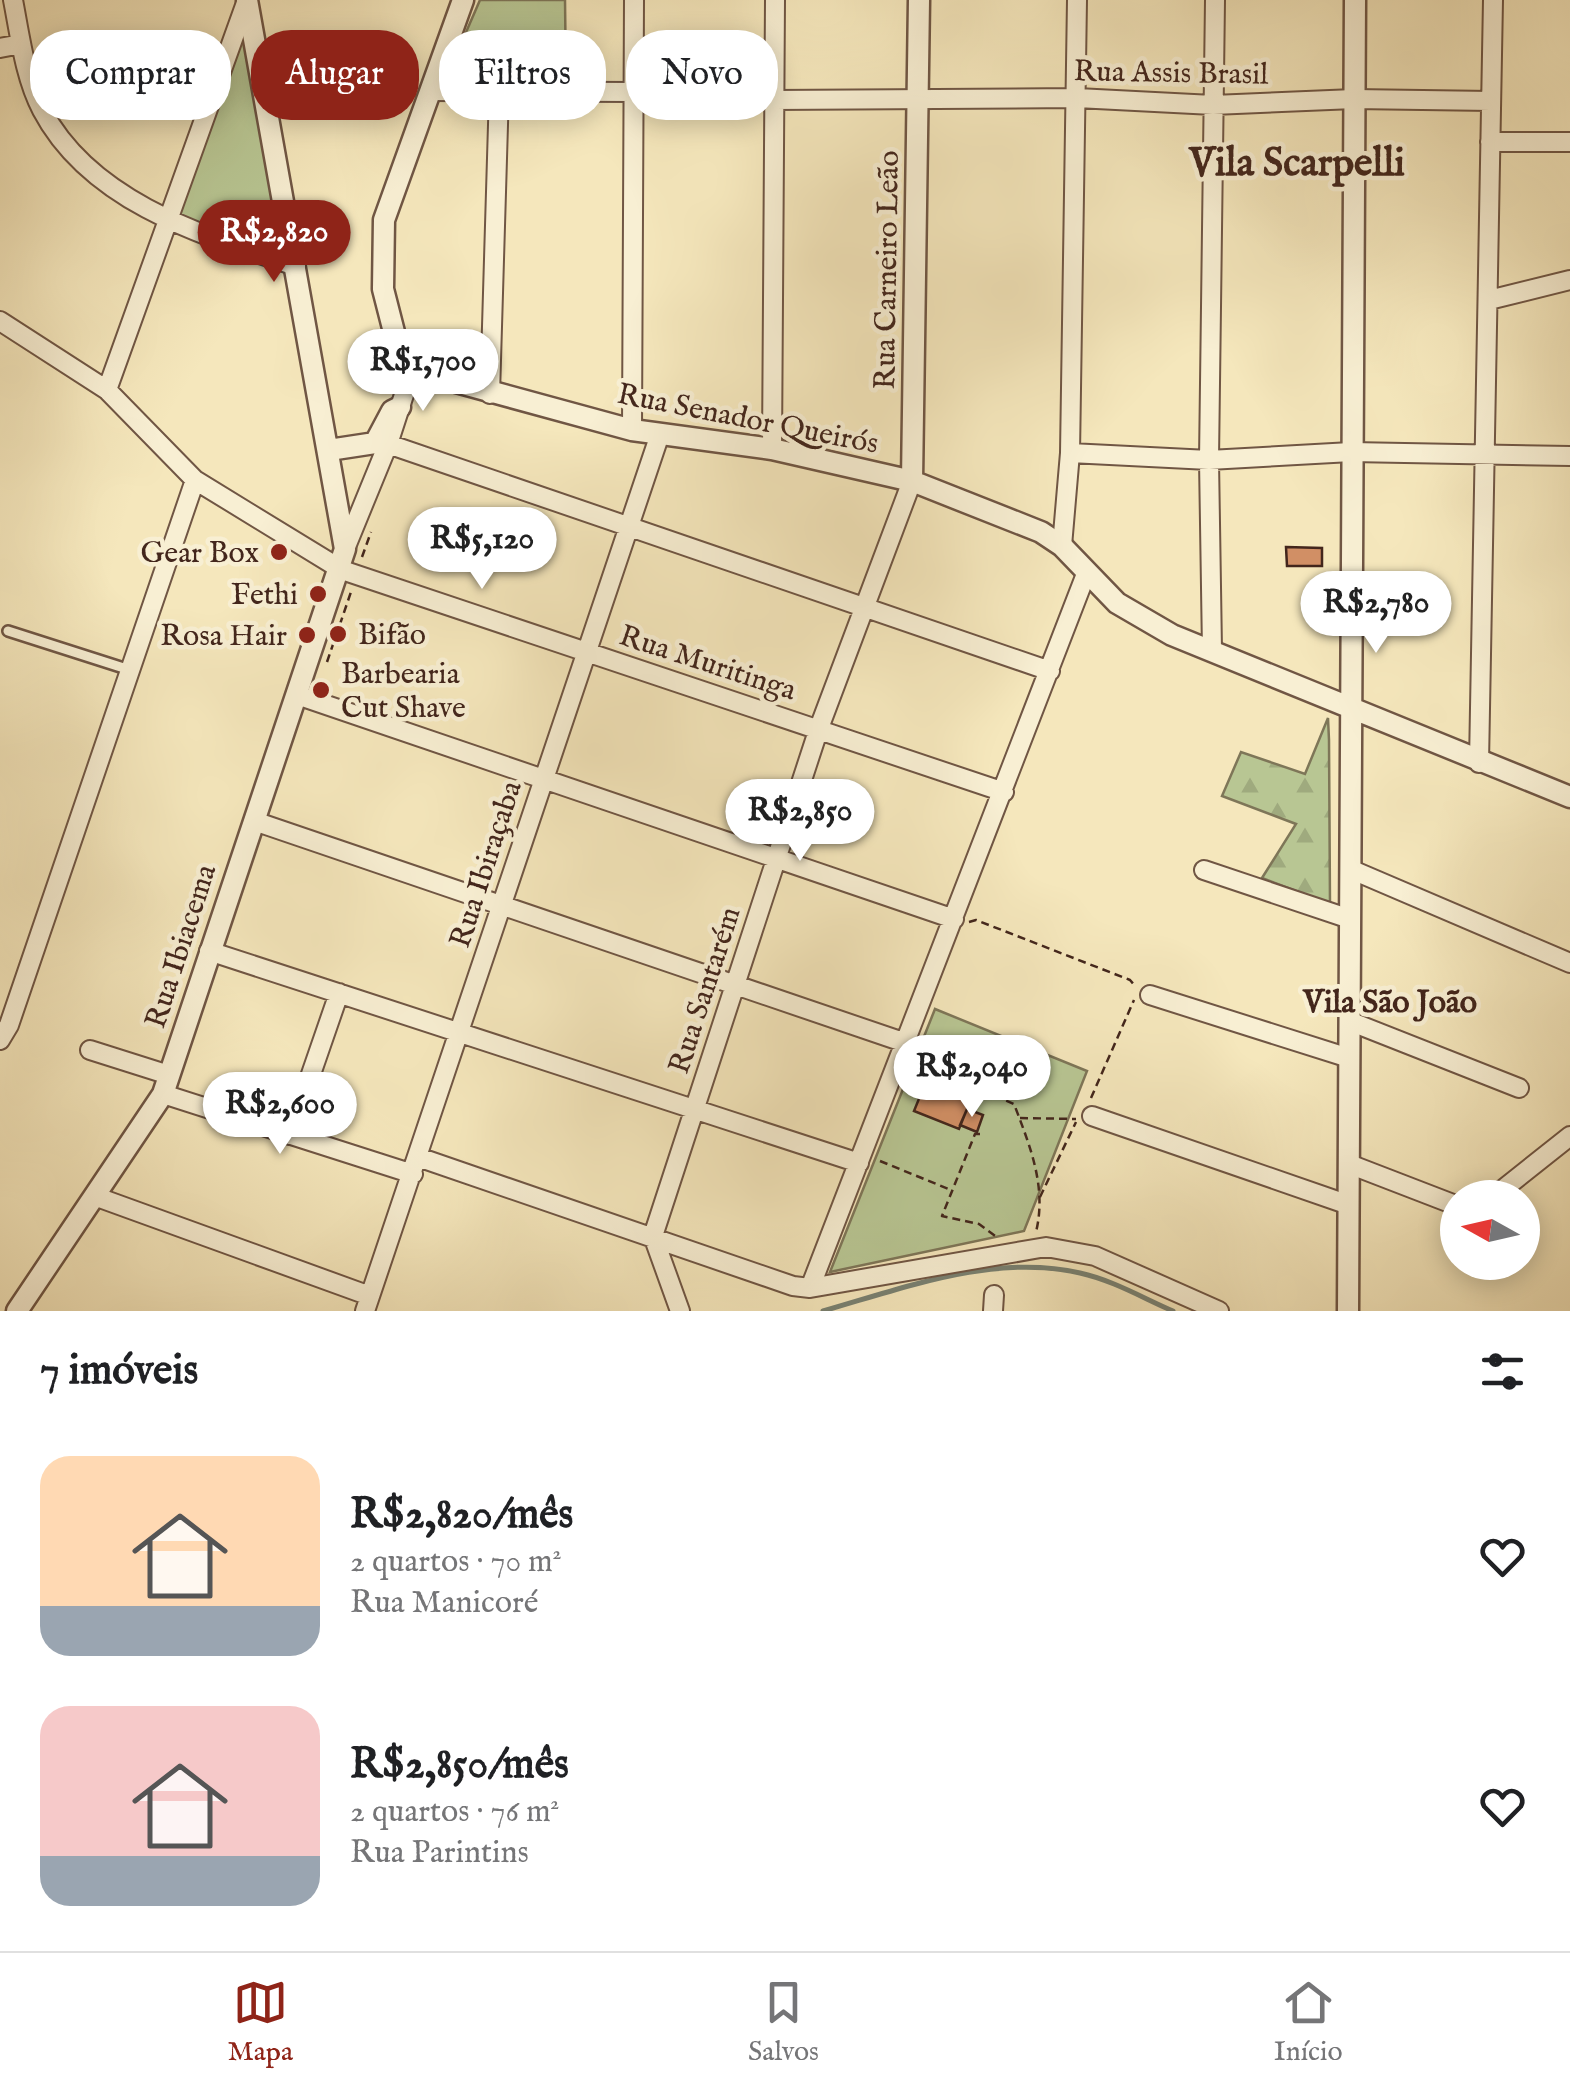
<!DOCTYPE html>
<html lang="pt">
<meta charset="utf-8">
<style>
:root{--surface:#fff;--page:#f6f6f6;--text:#202124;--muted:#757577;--line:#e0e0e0;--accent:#8f2418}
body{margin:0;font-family:"IM FELL English",serif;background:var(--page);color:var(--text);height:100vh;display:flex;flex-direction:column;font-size:38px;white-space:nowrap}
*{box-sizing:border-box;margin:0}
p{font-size:32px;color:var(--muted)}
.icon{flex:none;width:55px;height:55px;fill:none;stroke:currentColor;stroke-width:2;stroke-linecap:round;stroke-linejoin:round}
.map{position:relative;height:1311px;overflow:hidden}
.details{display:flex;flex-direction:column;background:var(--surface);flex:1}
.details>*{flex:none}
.hud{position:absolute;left:30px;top:30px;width:1000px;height:90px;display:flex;gap:20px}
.needle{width:65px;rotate:278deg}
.tools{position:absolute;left:1440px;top:1180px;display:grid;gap:20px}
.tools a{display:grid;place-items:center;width:100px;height:100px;border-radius:50%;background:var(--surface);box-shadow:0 5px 25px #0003;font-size:50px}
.price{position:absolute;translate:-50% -85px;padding:0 22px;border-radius:35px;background:#fff;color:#222;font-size:32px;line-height:65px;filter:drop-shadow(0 2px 5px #0008)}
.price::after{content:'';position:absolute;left:50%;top:60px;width:30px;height:22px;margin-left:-15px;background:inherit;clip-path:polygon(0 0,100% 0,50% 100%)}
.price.current{background:var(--accent);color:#fff}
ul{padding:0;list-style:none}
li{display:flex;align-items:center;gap:30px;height:250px;padding:0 40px}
li span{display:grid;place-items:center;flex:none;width:280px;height:200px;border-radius:30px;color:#555}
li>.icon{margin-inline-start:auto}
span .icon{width:120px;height:120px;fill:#fffc;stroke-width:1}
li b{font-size:42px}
h2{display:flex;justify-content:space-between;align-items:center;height:120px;padding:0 40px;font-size:42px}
.tag{padding:0 35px;border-radius:40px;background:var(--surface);box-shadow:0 5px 25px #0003;font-size:35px;line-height:90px}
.tag.current{background:var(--accent);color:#fff}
.menu{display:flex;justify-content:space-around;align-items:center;height:140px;border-top:2px solid var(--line);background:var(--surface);font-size:28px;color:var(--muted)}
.menu a{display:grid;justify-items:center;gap:5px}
.menu .current{color:var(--accent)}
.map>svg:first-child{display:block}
.green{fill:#b8c693;stroke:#7e7658;stroke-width:2.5}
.forest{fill:url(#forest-firs);stroke:#7e7658;stroke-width:2.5}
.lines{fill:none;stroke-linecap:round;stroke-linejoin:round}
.stream{stroke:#798273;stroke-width:5}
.building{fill:#d18f65;stroke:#43261c;stroke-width:2.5}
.service-casing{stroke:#705644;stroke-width:14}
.minor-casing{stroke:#705644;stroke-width:22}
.tertiary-casing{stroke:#705644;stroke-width:25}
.path{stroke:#43261c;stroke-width:2.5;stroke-dasharray:8 5;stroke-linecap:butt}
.service{stroke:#f8efd3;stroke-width:9}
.minor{stroke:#f8efd3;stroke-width:18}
.tertiary{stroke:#f8efd3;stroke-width:20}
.poi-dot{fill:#8f2418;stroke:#f8efd3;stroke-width:4}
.labels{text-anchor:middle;stroke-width:9;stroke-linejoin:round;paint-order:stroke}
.street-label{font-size:30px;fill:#43261c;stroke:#f8efd3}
.poi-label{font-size:30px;fill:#43261c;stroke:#f8efd3;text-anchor:end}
.neighbourhood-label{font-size:32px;font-weight:bold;fill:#43261c;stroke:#f8efd3}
.district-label{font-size:40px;font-weight:bold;fill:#43261c;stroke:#f8efd3}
</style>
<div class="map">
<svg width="1570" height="1311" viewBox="0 0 1570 1311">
<defs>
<pattern id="forest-firs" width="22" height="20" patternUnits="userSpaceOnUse" patternTransform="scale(2.5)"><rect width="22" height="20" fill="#b8c693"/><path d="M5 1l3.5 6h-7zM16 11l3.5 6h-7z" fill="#9faa7e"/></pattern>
</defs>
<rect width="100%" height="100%" fill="#f5e7bc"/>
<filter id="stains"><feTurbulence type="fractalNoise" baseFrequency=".002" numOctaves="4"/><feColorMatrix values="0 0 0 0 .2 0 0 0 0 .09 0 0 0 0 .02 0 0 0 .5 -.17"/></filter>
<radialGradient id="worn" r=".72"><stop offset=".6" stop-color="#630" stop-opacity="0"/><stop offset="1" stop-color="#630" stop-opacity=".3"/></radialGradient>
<path class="green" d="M480 0H565L566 83H444Z
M248 18 286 255 178 216Z
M935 1009 1087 1071 1024 1231 830 1272Z"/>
<path class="forest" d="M1328 718 1329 740 1330 904 1262 878 1296 824 1222 796 1241 752 1305 774Z"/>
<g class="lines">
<path class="stream" d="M823 1311C904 1288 995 1253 1080 1273 1112 1280 1143 1298 1173 1311"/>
</g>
<path class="building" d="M1286 547 1322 548V566H1287Z
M929 1074 974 1092 959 1129 914 1111Z
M967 1109 983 1115 977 1132 960 1125Z"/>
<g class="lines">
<g class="service-casing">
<path id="service" d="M8 631 130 670"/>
</g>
<g class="minor-casing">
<path id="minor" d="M13 0C20 36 25 78 42 110 91 203 204 236 296 266
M0 48 21 44
M431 91 636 92 773 100 1077 98 1213 105 1354 99 1491 101
M1490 142H1570
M1489 300 1570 280
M0 321 107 390 195 480 342 570 1004 792
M107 390 247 0
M490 394 499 91
M632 430 634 0
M388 444 1050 671
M772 449 775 0
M1070 453 1209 460 1351 452 1570 456
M1062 546 1070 453 1077 0
M345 549 388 444 412 370
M1212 650 1209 460 1215 0
M297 695 954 919
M1479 763 1493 0
M254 821 906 1043
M1350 869 1570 963
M1204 870 1350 919
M209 951 859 1163
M1150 995 1349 1058
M1349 1021 1519 1088
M0 1040 9 1025 195 480
M90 1050 169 1075
M163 1094 413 1174
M1092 1116 1349 1205
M290 1135 339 993
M418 1157 793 1286 810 1288 1046 1247 1095 1256 1219 1311
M1349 1164 1458 1206
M97 1197 370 1296
M1492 1198 1570 1136
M810 1288 1086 574
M365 1311 660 434
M680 1311 653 1236 819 728 912 481
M993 1311 994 1295"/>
</g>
<g class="tertiary-casing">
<path id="tertiary" d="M463 0 384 220 383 289 395 336 412 370 632 430 772 449 912 481 1041 532 1062 546 1117 603 1172 635 1570 797
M329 450 375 443 392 411 400 407
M912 481 919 0
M17 1311 163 1094 345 549 247 0
M1348 1311 1355 0"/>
</g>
<path class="path" d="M362 557 371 532
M327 662 352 589
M969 922 976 920 1130 980 1136 987
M1091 1098 1134 1000
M970 1102 991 1094 1014 1104C1030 1146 1047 1187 1036 1232
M1020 1118 1076 1119
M980 1134H975L942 1216 979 1224 998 1238
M880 1161 951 1190
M1040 1197 1076 1122"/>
<use href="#service" class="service"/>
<use href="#minor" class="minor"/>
<use href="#tertiary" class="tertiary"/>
</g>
<g class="poi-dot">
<circle cx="279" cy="552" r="10"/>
<circle cx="318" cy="594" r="10"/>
<circle cx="338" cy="634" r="10"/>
<circle cx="307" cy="635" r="10"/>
<circle cx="321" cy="690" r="10"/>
</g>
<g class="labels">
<g class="street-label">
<text transform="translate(1171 72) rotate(1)" y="10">Rua Assis Brasil</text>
<text transform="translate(886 270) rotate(-89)" y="10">Rua Carneiro Leão</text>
<text transform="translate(748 418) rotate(11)" y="10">Rua Senador Queirós</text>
<text transform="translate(708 662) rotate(18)" y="10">Rua Muritinga</text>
<text transform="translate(485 864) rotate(-72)" y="10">Rua Ibiraçaba</text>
<text transform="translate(180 946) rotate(-72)" y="10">Rua Ibiacema</text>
<text transform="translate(704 990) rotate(-72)" y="10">Rua Santarém</text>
</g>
<g class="poi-label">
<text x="259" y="562">Gear Box</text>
<text x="298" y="604">Fethi</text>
<text x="358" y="644" text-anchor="start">Bifão</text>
<text x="287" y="645">Rosa Hair</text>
<text x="341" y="683" text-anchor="start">Barbearia<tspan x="341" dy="34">Cut Shave</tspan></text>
</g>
<g class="neighbourhood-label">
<text x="1390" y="1012">Vila São João</text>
</g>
<g class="district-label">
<text x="1297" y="175">Vila Scarpelli</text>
</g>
</g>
<rect width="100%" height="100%" filter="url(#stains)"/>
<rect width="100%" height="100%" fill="url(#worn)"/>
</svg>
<div class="tools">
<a><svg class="needle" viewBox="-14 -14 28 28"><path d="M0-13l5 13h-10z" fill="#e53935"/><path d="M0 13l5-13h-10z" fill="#757577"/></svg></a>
</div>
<b class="price current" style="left:274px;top:285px">R$2,820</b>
<b class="price" style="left:423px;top:414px">R$1,700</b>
<b class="price" style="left:482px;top:592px">R$5,120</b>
<b class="price" style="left:1376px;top:656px">R$2,780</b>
<b class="price" style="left:800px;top:864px">R$2,850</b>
<b class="price" style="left:972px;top:1120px">R$2,040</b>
<b class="price" style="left:280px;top:1157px">R$2,600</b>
<div class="hud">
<a class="tag">Comprar</a>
<a class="tag current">Alugar</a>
<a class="tag">Filtros</a>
<a class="tag">Novo</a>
</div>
</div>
<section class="details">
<h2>7 imóveis<svg class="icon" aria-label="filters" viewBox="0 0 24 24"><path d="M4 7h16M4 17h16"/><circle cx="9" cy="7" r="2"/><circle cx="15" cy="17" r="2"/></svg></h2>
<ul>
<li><span style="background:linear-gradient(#ffd9b3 75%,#9aa5b1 0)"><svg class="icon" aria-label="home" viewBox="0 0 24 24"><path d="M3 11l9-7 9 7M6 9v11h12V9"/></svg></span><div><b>R$2,820/mês</b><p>2 quartos · 70 m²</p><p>Rua Manicoré</p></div><svg class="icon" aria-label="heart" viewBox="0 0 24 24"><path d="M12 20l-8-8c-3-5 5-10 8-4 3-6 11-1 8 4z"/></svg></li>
<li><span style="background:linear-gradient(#f6c9c9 75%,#9aa5b1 0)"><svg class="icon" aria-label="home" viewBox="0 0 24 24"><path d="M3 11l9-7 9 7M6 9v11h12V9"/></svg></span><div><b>R$2,850/mês</b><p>2 quartos · 76 m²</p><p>Rua Parintins</p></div><svg class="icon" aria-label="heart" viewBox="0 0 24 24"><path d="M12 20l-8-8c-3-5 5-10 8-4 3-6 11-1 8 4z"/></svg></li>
</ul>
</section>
<nav class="menu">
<a class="current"><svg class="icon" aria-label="map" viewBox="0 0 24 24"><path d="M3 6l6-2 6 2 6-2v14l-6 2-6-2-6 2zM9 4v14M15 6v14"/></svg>Mapa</a>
<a><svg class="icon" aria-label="saved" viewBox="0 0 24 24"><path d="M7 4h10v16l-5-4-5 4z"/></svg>Salvos</a>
<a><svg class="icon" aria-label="home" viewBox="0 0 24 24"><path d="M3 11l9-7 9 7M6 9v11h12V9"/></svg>Início</a>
</nav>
